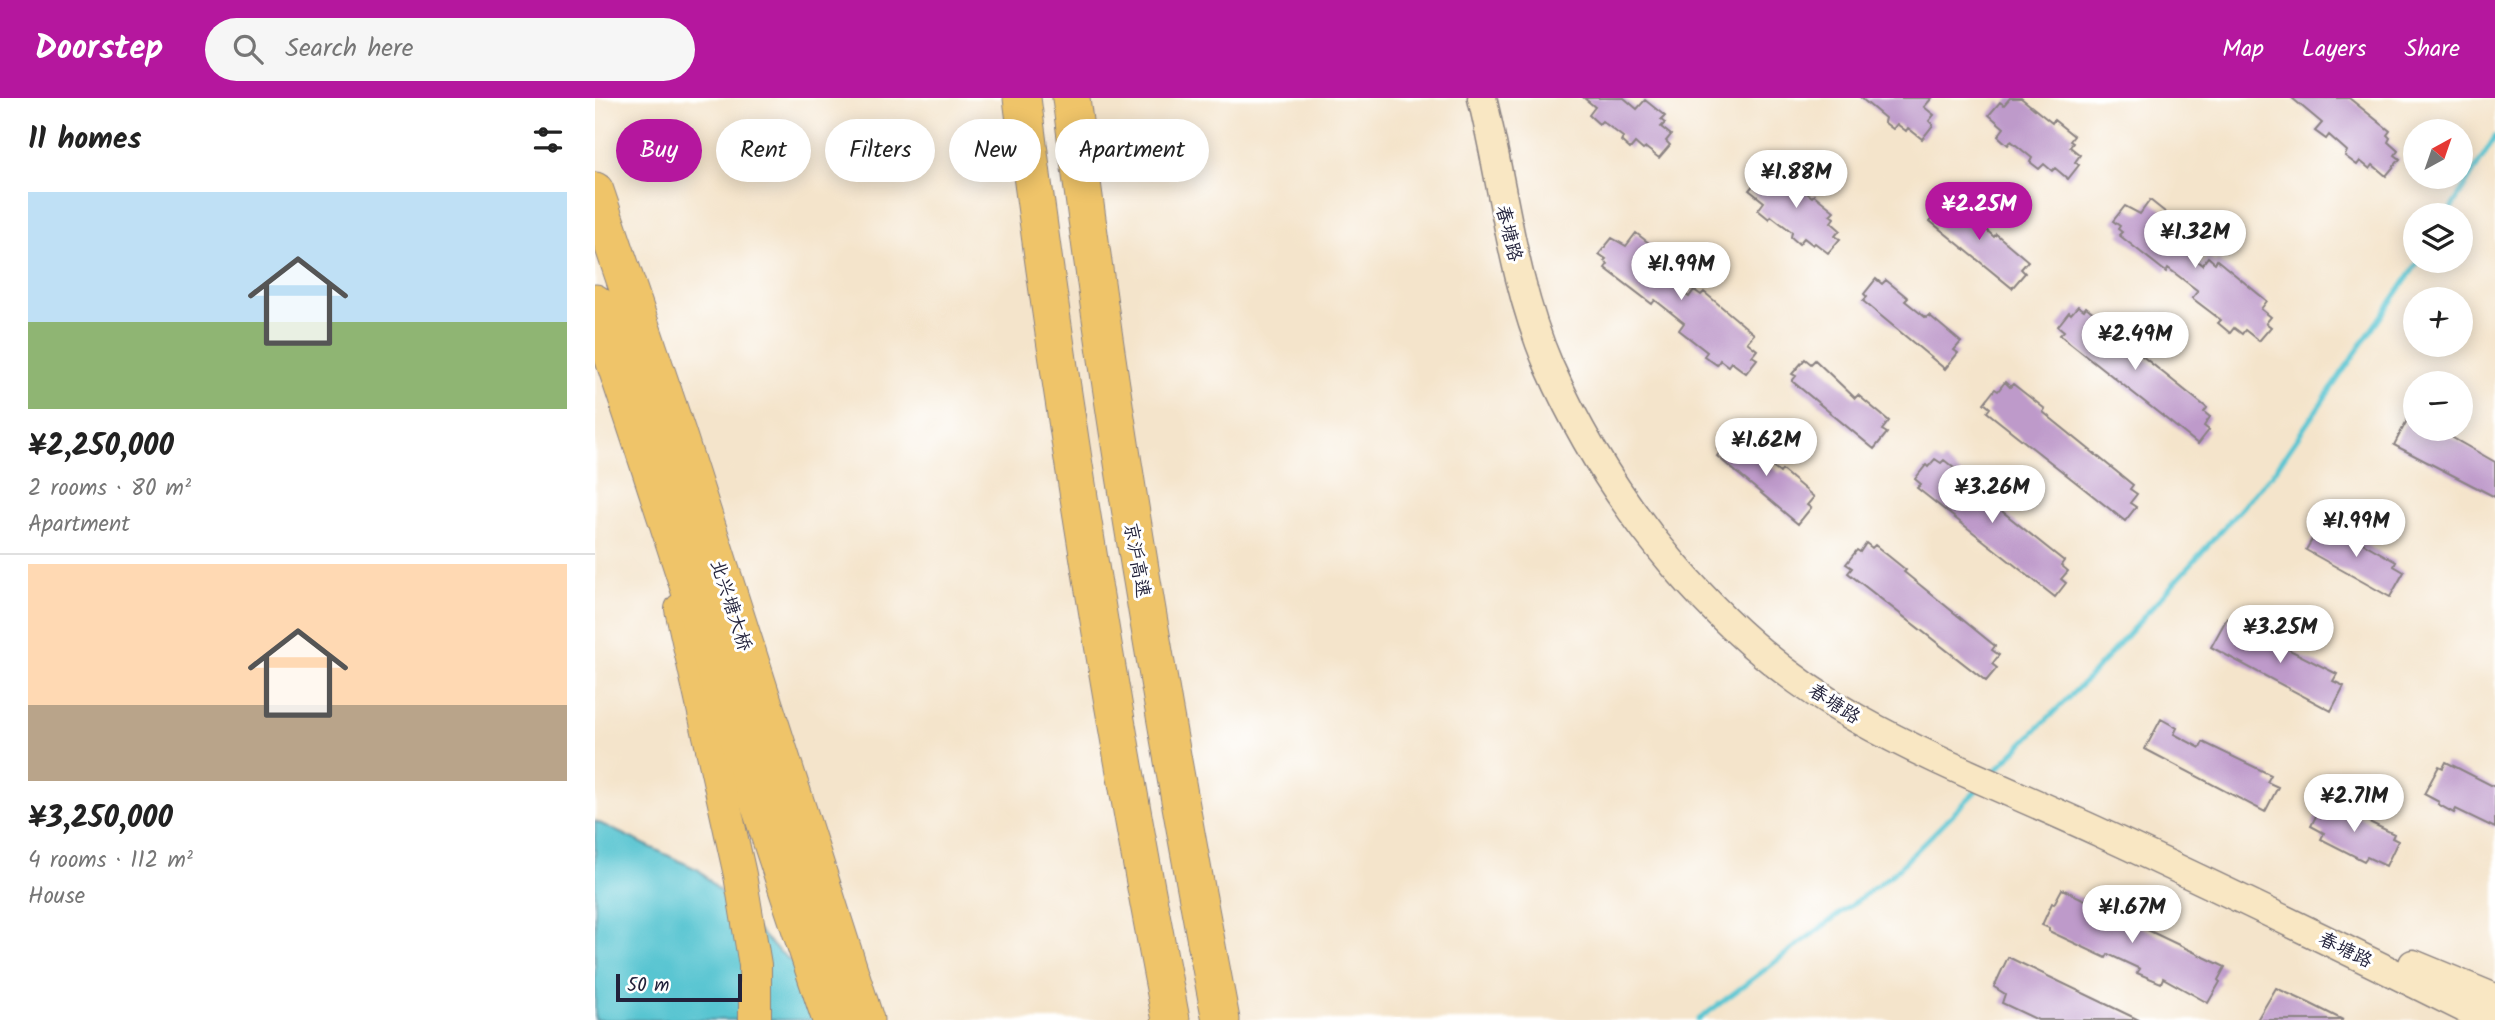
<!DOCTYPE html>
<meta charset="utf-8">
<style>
:root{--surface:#fff;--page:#f6f6f6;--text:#222;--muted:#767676;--line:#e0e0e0;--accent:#b5179e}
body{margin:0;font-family:Kalam,"LXGW WenKai TC",sans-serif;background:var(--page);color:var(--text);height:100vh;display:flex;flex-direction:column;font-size:26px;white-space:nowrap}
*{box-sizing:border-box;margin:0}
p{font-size:23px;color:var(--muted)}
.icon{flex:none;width:38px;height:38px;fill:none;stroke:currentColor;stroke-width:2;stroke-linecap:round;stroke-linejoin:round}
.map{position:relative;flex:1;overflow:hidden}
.drawer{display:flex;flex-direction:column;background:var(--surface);width:595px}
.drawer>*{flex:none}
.hud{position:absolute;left:21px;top:21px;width:665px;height:63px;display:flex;gap:14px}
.needle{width:46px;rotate:40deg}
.controls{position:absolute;left:1808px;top:21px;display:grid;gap:14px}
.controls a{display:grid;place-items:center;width:70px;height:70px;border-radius:50%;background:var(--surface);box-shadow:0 4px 18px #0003;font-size:35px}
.scale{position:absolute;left:21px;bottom:18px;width:126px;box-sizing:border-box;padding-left:7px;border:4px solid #22223b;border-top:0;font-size:19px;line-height:24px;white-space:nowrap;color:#22223b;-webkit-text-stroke:5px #fff;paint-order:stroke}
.price{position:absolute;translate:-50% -60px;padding:0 16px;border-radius:24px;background:#fff;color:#222;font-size:23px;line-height:46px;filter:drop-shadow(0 2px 4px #0008)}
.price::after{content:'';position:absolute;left:50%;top:42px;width:21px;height:16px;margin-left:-10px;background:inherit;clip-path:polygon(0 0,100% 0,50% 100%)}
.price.selected{background:var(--accent);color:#fff}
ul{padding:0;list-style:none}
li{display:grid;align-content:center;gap:14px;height:371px;padding:0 28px}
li+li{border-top:2px solid var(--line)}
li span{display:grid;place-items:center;height:217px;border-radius:0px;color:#555}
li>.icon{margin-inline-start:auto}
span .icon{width:126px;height:126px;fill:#fffc;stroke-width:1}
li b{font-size:30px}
h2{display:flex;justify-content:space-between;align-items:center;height:84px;padding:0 28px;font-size:30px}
.tag{padding:0 24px;border-radius:32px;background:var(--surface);box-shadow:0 4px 18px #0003;font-size:24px;line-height:63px}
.tag.selected{background:var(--accent);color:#fff}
header{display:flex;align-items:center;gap:42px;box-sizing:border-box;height:98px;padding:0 35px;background:var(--accent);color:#fff}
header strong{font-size:33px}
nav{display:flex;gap:38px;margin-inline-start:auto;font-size:24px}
.search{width:490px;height:63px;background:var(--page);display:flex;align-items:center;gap:18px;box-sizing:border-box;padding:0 24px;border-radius:38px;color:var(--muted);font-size:26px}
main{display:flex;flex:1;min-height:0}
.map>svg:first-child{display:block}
.water{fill:#59c5d1;stroke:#3e7486;stroke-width:2}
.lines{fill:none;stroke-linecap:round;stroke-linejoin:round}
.stream{stroke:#59c5d1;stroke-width:5}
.building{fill:#be9aca}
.secondary-casing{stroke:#8b8383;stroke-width:31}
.primary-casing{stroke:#8b8383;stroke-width:34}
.highway-casing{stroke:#8b8383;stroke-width:39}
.secondary{stroke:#f9e7c3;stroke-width:28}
.primary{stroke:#efc469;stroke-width:32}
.highway{stroke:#efc469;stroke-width:37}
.labels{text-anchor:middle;stroke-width:6;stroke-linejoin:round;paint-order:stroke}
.street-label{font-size:19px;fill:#22223b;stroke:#fff}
</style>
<header>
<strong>Doorstep</strong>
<div class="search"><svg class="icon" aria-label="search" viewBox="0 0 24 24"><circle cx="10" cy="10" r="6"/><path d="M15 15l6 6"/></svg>Search here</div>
<nav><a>Map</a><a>Layers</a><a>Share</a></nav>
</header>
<main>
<section class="drawer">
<h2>11 homes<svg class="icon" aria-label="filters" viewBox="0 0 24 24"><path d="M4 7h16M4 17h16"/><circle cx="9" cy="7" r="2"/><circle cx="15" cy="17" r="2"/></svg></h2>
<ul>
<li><span style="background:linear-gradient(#bfe0f5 60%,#8fb573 0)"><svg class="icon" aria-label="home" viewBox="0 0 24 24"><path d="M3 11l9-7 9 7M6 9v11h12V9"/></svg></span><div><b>¥2,250,000</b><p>2 rooms · 80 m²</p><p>Apartment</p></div></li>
<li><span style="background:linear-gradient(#ffd9b3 65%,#b9a48a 0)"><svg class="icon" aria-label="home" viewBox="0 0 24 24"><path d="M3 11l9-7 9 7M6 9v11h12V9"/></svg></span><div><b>¥3,250,000</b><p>4 rooms · 112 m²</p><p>House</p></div></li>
</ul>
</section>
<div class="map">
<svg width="1900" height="922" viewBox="0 0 1900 922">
<rect width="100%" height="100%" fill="#fff"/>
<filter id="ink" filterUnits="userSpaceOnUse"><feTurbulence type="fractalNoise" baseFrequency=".0143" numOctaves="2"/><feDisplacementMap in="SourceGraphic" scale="14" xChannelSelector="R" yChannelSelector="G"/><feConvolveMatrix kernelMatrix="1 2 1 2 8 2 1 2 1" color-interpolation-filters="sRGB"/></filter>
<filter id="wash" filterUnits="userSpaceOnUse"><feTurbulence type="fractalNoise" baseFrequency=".00686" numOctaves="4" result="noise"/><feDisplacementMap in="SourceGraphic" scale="28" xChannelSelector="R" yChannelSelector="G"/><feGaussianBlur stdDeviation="1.57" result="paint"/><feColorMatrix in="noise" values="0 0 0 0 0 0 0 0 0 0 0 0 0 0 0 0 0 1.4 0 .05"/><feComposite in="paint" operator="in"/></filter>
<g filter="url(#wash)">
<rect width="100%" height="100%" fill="#f4e4cb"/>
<path class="water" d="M0 723 104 772 179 849 267 922H0Z"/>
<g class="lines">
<path class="stream" d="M1852 117 1900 39
M1397 676 1497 576 1678 375 1824 163
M1103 922 1300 774 1383 691"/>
</g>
<g id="blocks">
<path class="building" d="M989 0H1029L1042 11 1050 2 1070 18 1066 22 1070 25 1066 29 1076 37 1071 43 1075 47 1064 60 1051 50 1048 52 1040 45 1035 51 1026 43 1028 39 1007 23 1004 26 994 17 1000 9Z
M1266 0H1337L1329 9 1339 17 1334 23 1338 27 1327 41 1313 30 1311 33 1302 26 1298 31 1289 24 1290 20Z
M1415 0H1426L1457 25 1459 22 1479 38 1475 43 1478 45 1475 49 1485 57 1480 64 1484 67 1473 81 1460 70 1457 73 1449 66 1444 71 1435 64 1437 60 1416 43 1413 47 1403 38 1409 30 1394 17 1405 4 1409 7Z
M1697 0H1754L1795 33 1792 37 1795 40 1793 44 1803 53 1800 57 1805 61 1791 78 1778 67 1775 71 1765 63 1762 67 1750 58 1752 53 1734 37 1731 41 1720 33 1727 25Z
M1179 69 1217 99 1219 97 1239 113 1235 117 1239 120 1236 124 1245 132 1240 138 1245 141 1233 155 1220 145 1218 147 1209 140 1204 146 1196 139 1197 134 1176 118 1174 121 1163 112 1169 104 1154 92 1165 79 1169 82Z
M1348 100 1354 106 1358 101 1399 139 1401 136 1433 163 1426 171 1430 175 1417 190 1335 123 1339 118 1336 115Z
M1555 102 1595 134 1584 148 1607 167 1613 159 1620 165 1622 162 1672 203 1666 211 1676 219 1671 225 1676 229 1664 243 1650 232 1647 236 1639 230 1635 235 1623 225 1626 222 1597 200 1603 193 1573 170 1571 174 1524 137 1527 134 1523 131 1525 128 1518 123 1530 108 1545 116Z
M1041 135 1081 166 1070 181 1094 199 1099 192 1106 197 1109 194 1159 236 1152 244 1162 252 1157 258 1162 261 1151 275 1136 264 1133 268 1125 262 1122 267 1109 258 1112 254 1084 232 1089 225 1060 202 1057 206 1010 170 1013 166 1009 163 1011 161 1004 156 1017 140 1031 148Z
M1281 181 1287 186 1291 182 1313 200 1310 203 1331 220 1334 217 1366 244 1359 252 1363 255 1350 271 1268 203 1272 199 1269 196Z
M1483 208 1489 212 1491 209 1523 234 1521 237 1612 310 1609 314 1615 319 1609 328 1614 332 1603 346 1465 237 1469 233 1463 228 1474 214 1476 216Z
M1210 261 1216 266 1220 262 1260 300 1263 297 1294 323 1287 332 1292 335 1279 351 1197 283 1201 278 1197 276Z
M1410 284 1415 289 1418 286 1450 311 1448 314 1538 387 1535 391 1542 396 1535 405 1541 409 1530 423 1392 314 1395 310 1389 305 1400 291 1403 293Z
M1820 307V331H1842L1900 364V399L1799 347Z
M1134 336 1141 341 1144 337 1166 355 1164 358 1185 375 1187 372 1219 399 1212 407 1216 410 1203 426 1122 358 1125 354 1122 351Z
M1340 361 1346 365 1349 362 1380 387 1378 390 1469 463 1466 467 1473 473 1466 481 1471 485 1460 499 1322 390 1326 386 1320 381 1331 367 1333 369Z
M1731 424 1801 464 1799 468 1809 474 1795 499 1711 452 1724 430 1727 432Z
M1271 445 1277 450 1280 447 1311 472 1309 474 1400 548 1397 552 1404 557 1397 566 1402 570 1391 583 1253 475 1257 470 1251 466 1262 452 1265 454Z
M1632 520 1648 529 1645 535 1671 549 1675 542 1742 576 1738 583 1749 588 1736 613 1616 549Z
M1566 621 1582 630 1579 636 1605 650 1608 644 1676 677 1672 684 1683 689 1670 714 1550 651Z
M1851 664 1900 689V730L1861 711 1859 715 1843 706 1844 704 1829 696 1844 668 1848 670Z
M1729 702 1799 736 1797 740 1803 743 1791 768 1772 759 1769 763 1726 741 1729 735 1716 728Z
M1467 791 1630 869 1623 882 1625 884 1613 905 1568 880 1566 885 1542 875 1545 871 1513 856 1511 860 1454 833V830L1447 827 1457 805 1459 806Z
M1413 859 1544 922H1443L1407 905 1410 896 1399 889Z
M1681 890 1714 905 1748 922H1662Z"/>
</g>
</g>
<g filter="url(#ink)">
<use href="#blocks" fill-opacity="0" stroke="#8b8383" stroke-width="2"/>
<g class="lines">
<g class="secondary-casing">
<path id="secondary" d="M887 0C909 89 917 183 954 268 1017 410 1125 543 1261 620 1339 664 1424 697 1506 735 1636 795 1765 858 1893 922
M1818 866 1900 900"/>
</g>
<g class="primary-casing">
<path id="primary" d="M86 511 145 777 160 867V922"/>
</g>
<g class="highway-casing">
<path id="highway" d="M427 0C466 309 517 616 576 922
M476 0C515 309 567 616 626 922
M0 93 82 335 270 922
M0 205C81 443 155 684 236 922"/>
</g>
<use href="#secondary" class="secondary"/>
<use href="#primary" class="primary"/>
<use href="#highway" class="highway"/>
</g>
</g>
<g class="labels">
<g class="street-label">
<text transform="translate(915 135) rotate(76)" y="7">春塘路</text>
<text transform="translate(543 462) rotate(80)" y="7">京沪高速</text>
<text transform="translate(137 507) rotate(72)" y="7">北兴塘大桥</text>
<text transform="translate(1240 605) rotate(33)" y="7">春塘路</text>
<text transform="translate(1751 851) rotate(26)" y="7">春塘路</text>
</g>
</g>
</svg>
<div class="controls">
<a><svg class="needle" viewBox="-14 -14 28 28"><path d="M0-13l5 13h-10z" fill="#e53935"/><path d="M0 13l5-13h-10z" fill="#767676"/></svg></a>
<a><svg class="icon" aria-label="layers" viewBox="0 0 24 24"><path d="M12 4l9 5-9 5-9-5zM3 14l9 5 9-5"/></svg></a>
<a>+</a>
<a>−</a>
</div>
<div class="scale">50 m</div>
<b class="price" style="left:1201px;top:112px">¥1.88M</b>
<b class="price selected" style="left:1384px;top:144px">¥2.25M</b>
<b class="price" style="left:1600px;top:172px">¥1.32M</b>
<b class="price" style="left:1086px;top:204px">¥1.99M</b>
<b class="price" style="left:1540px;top:274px">¥2.49M</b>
<b class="price" style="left:1171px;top:380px">¥1.62M</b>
<b class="price" style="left:1397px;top:427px">¥3.26M</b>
<b class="price" style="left:1761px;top:461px">¥1.99M</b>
<b class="price" style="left:1685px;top:567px">¥3.25M</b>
<b class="price" style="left:1759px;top:736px">¥2.71M</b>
<b class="price" style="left:1537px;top:847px">¥1.67M</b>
<div class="hud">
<a class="tag selected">Buy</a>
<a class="tag">Rent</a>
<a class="tag">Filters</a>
<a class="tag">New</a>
<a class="tag">Apartment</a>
</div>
</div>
</main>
